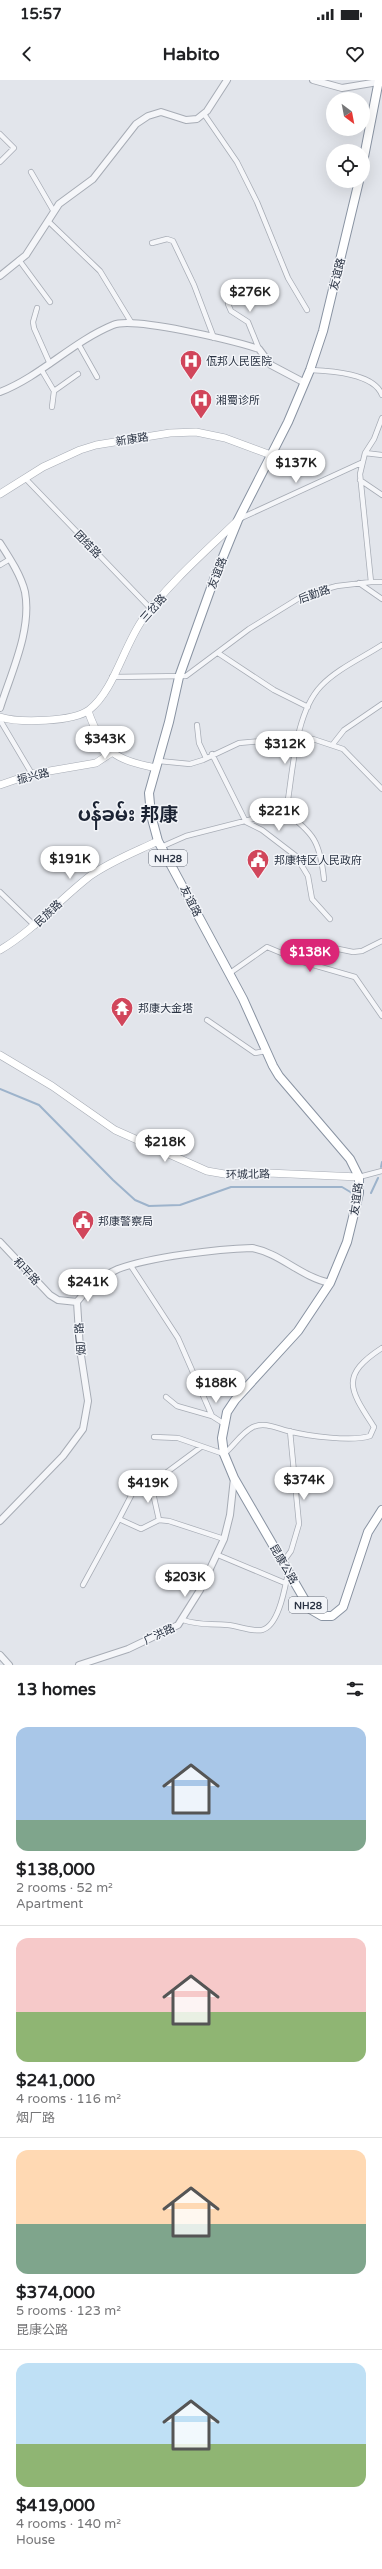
<!DOCTYPE html>
<meta charset="utf-8">
<style>
:root{--surface:#fff;--page:#f2f2f2;--text:#202124;--muted:#757577;--line:#e0e0e0;--accent:#db2777}
body{margin:0;font-family:"Varela Round","Noto Sans SC","Noto Sans Myanmar",sans-serif;background:var(--page);color:var(--text);height:100vh;display:flex;flex-direction:column;font-size:15px;white-space:nowrap}
*{box-sizing:border-box;margin:0}
p{font-size:13px;color:var(--muted)}
.icon{flex:none;width:22px;height:22px;fill:none;stroke:currentColor;stroke-width:2;stroke-linecap:round;stroke-linejoin:round}
.map{position:relative;height:1585px;overflow:hidden}
.drawer{display:flex;flex-direction:column;background:var(--surface);flex:1}
.drawer>*{flex:none}
.needle{width:26px;rotate:148deg}
.tools{position:absolute;left:326px;top:12px;display:grid;gap:8px}
.tools a{display:grid;place-items:center;width:44px;height:44px;border-radius:50%;background:var(--surface);box-shadow:0 4px 16px #0002;font-size:20px}
.price{position:absolute;translate:-50% -34px;padding:0 9px;border-radius:14px;background:#fff;color:#222;font-size:13px;line-height:26px;filter:drop-shadow(0 1px 2px #0008)}
.price::after{content:'';position:absolute;left:50%;top:24px;width:12px;height:9px;margin-left:-6px;background:inherit;clip-path:polygon(0 0,100% 0,50% 100%)}
.price.on{background:var(--accent);color:#fff}
ul{padding:0;list-style:none}
li{display:grid;align-content:center;gap:8px;height:212px;padding:0 16px}
li+li{border-top:1px solid var(--line)}
li span{display:grid;place-items:center;height:124px;border-radius:12px;color:#555}
li>.icon{margin-inline-start:auto}
span .icon{width:72px;height:72px;fill:#fffc;stroke-width:1}
li b{font-size:17px}
h2{display:flex;justify-content:space-between;align-items:center;height:48px;padding:0 16px;font-size:17px}
.status{display:flex;justify-content:space-between;align-items:center;height:28px;padding:0 20px;background:var(--surface);direction:ltr}
.status svg{height:11px;fill:currentColor}
header{display:flex;justify-content:space-between;align-items:center;height:52px;padding:0 16px;background:var(--surface);font-size:18px;font-weight:800}
.map>svg:first-child{display:block}
.lines{fill:none;stroke-linecap:round;stroke-linejoin:round}
.stream{stroke:#9db3cb;stroke-width:2}
.minor-casing{stroke:#a7acb5;stroke-width:6}
.tertiary-casing{stroke:#a7acb5;stroke-width:8}
.secondary-casing{stroke:#a7acb5;stroke-width:8}
.trunk-casing{stroke:#8993a2;stroke-width:10}
.minor{stroke:#f5f6f9;stroke-width:4.5}
.tertiary{stroke:#f5f6f9;stroke-width:6}
.secondary{stroke:#fff;stroke-width:7}
.trunk{stroke:#fff;stroke-width:8}
.labels{text-anchor:middle;stroke-width:3;stroke-linejoin:round;paint-order:stroke}
.shield{fill:#f2f4f8;stroke:#666d79;stroke-width:1}
.shield-label{font-size:10px;font-weight:bold;fill:#2a3343}
.street-label{font-size:11px;fill:#2a3343;stroke:#f2f4f8}
.poi-label{font-size:11px;fill:#2a3343;stroke:#f2f4f8;text-anchor:start}
.town-label{font-size:19px;font-weight:bold;fill:#1c2434;stroke:#f2f4f8}
</style>
<div class="status"><b>15:57</b><svg viewBox="0 0 49 12"><path d="M0 12V9h3v3zM5 12V6h3v6zM10 12V3h3v9zM15 12V0h3v12zM26 1h20v11H26zM47 4h2v5h-2z"/></svg></div>
<header><svg class="icon" aria-label="back" viewBox="0 0 24 24"><path d="M15 5l-7 7 7 7"/></svg>Habito<svg class="icon" aria-label="heart" viewBox="0 0 24 24"><path d="M12 20l-8-8c-3-5 5-10 8-4 3-6 11-1 8 4z"/></svg></header>
<div class="map">
<svg width="382" height="1585" viewBox="0 0 382 1585">
<rect width="100%" height="100%" fill="#e2e5eb"/>
<g class="lines">
<path class="stream" d="M0 1009 39 1025 113 1100 135 1120 149 1126 180 1125 231 1107H342L352 1113
M381 1087 382 1082
M371 1113 378 1098"/>
<g class="minor-casing">
<path id="minor" d="M204 34 237 82 257 122 288 198 307 230
M0 54 14 68 0 82
M31 92 53 130
M48 141 100 191 131 242
M152 163 167 159 173 161 194 205 214 258
M19 180 50 222
M232 202 228 224 231 231 248 242 259 269
M37 228 33 242 34 248 50 284
M79 265 97 297
M41 289 54 311
M310 290C330 291 374 293 382 315
M52 327 54 311 78 294
M365 373 382 375
M25 398 151 529
M360 400 382 415
M239 439 361 383
M0 485 10 479
M371 502H382
M359 503 382 519
M218 573 274 610 308 627
M112 597 186 596 249 549 304 515 337 506 371 502 360 394 365 373 374 359 382 338
M0 640 32 694
M197 645 199 663 206 678
M333 664 344 650 382 624
M212 674 246 742 262 750 296 776 308 796 312 819 330 839
M159 681 190 684 203 680 239 663 298 658 313 659 343 669 382 709
M284 731C314 753 320 762 324 799
M161 767 186 756 284 731 287 726C293 691 295 633 321 606 337 589 362 578 382 565
M0 812 35 846
M316 886 320 869 324 866 353 872 362 871 382 861
M230 893 267 867 303 882 355 897 382 936
M207 940 255 973 266 971
M359 1097 382 1091
M131 1186 178 1258 212 1336 223 1343
M166 1317 177 1326 212 1336
M154 1357 178 1358 224 1374C234 1366 241 1353 253 1347 265 1342 276 1348 288 1351 308 1356 352 1362 370 1356L374 1347C350 1310 339 1296 382 1268
M151 1404 159 1440
M119 1439 133 1412 151 1404 201 1367
M218 1475 285 1503
M283 1482 291 1471 299 1444 290 1351
M83 1505 119 1439 141 1449 159 1440 169 1441 224 1459
M183 1540C201 1546 210 1543 228 1545 238 1546 253 1552 262 1550 279 1546 285 1507 288 1493"/>
</g>
<g class="tertiary-casing">
<path id="tertiary" d="M313 0 342 8 378 2
M0 196 26 175 59 124 93 99 136 44 148 36 161 32 186 40 197 39 207 31 227 0
M0 312C41 296 72 262 113 245 133 236 234 261 259 269L271 285 305 303
M0 463C9 477 21 495 25 512 32 550 11 593 0 628
M0 1162 50 1215 58 1220 77 1222
M0 1441 63 1376 83 1349 88 1321 80 1269 77 1222C87 1208 102 1196 118 1189 150 1177 217 1169 252 1168 280 1173 301 1197 330 1203
M0 1575 9 1585
M79 1585 128 1569 178 1545 200 1510 224 1459 230 1435 234 1398"/>
</g>
<g class="secondary-casing">
<path id="secondary" d="M0 414 43 387 80 370 96 365 170 353 196 352 225 358 271 375
M88 631C103 673 114 679 156 688
M0 637C19 643 73 642 89 630 114 611 124 565 143 539 169 503 205 472 237 441
M0 705 32 694 96 683 111 673
M0 870C34 850 59 820 90 796 111 781 135 772 158 761
M0 975 52 1006 115 1050 207 1091 236 1096 268 1093 359 1097"/>
</g>
<g class="trunk-casing">
<path id="trunk" d="M363 82 379 0
M359 101 323 251 310 290 288 342 238 440 216 494 179 597 169 642 149 713 151 735 158 761 243 919 273 986 279 996 350 1079 359 1097V1113L347 1162 330 1203 298 1251 235 1320 227 1332 222 1358 224 1374 234 1398 310 1529 322 1536H332L343 1527 368 1452 382 1430"/>
</g>
<use href="#minor" class="minor"/>
<use href="#tertiary" class="tertiary"/>
<use href="#secondary" class="secondary"/>
<use href="#trunk" class="trunk"/>
</g>
<defs>
<g id="hospital-pin" transform="scale(1.15)"><path d="M0 17L-7.5 6A9.5 9.5 0 1 1 7.5 6Z" fill="#d1465b" stroke="#f2f4f8"/><path d="M-5-5h3v3.5h4V-5h3V5h-3V1.5h-4V5h-3Z" fill="#fff"/></g>
<g id="civic-pin" transform="scale(1.15)"><path d="M0 17L-7.5 6A9.5 9.5 0 1 1 7.5 6Z" fill="#d1465b" stroke="#f2f4f8"/><path d="M-.6-6.5H3V-4.5H.6V-3L4-1V1h2V6H-6V1h2V-1L-.6-3ZM-1.2 2.5V6h2.4V2.5Z" fill="#fff"/></g>
<g id="temple-pin" transform="scale(1.15)"><path d="M0 17L-7.5 6A9.5 9.5 0 1 1 7.5 6Z" fill="#d1465b" stroke="#f2f4f8"/><path d="M0-6L5-2H3V0L6.5 2.5H4V6H1.5V3h-3V6H-4V2.5H-6.5L-3 0V-2H-5Z" fill="#fff"/></g>
</defs>
<g fill-rule="evenodd">
<use href="#hospital-pin" x="191" y="281"/>
<use href="#hospital-pin" x="201" y="320"/>
<use href="#civic-pin" x="258" y="780"/>
<use href="#temple-pin" x="122" y="928"/>
<use href="#civic-pin" x="83" y="1141"/>
</g>
<g class="labels">
<g class="shield">
<rect x="149" y="770" width="38" height="16" rx="3"/>
<rect x="289" y="1517" width="38" height="16" rx="3"/>
</g>
<g class="shield-label">
<text x="168" y="782">NH28</text>
<text x="308" y="1529">NH28</text>
</g>
<g class="street-label">
<text transform="translate(337 194) rotate(-76)" y="4">友谊路</text>
<text transform="translate(132 359) rotate(-9)" y="4">新康路</text>
<text transform="translate(88 464) rotate(46)" y="4">团结路</text>
<text transform="translate(217 493) rotate(-69)" y="4">友谊路</text>
<text transform="translate(314 514) rotate(-19)" y="4">后勤路</text>
<text transform="translate(153 528) rotate(-49)" y="4">三岔路</text>
<text transform="translate(33 696) rotate(-14)" y="4">振兴路</text>
<text transform="translate(191 821) rotate(63)" y="4">友谊路</text>
<text transform="translate(48 833) rotate(-43)" y="4">民族路</text>
<text transform="translate(248 1094) rotate(-1)" y="4">环城北路</text>
<text transform="translate(356 1119) rotate(-82)" y="4">友谊路</text>
<text transform="translate(27 1191) rotate(47)" y="4">和平路</text>
<text transform="translate(80 1259) rotate(-95)" y="4">烟厂路</text>
<text transform="translate(284 1484) rotate(60)" y="4">昆康公路</text>
<text transform="translate(159 1554) rotate(-25)" y="4">广洪路</text>
</g>
<g class="poi-label">
<text x="206" y="285">佤邦人民医院</text>
<text x="216" y="324">湘蜀诊所</text>
<text x="274" y="784">邦康特区人民政府</text>
<text x="138" y="932">邦康大金塔</text>
<text x="98" y="1145">邦康警察局</text>
</g>
<g class="town-label">
<text x="128" y="741">ပန်ခမ်း 邦康</text>
</g>
</g>
</svg>
<div class="tools">
<a><svg class="needle" viewBox="-14 -14 28 28"><path d="M0-13l5 13h-10z" fill="#e53935"/><path d="M0 13l5-13h-10z" fill="#757577"/></svg></a>
<a><svg class="icon" aria-label="locate" viewBox="0 0 24 24"><circle cx="12" cy="12" r="6"/><path d="M12 2v4M12 18v4M2 12h4M18 12h4"/></svg></a>
</div>
<b class="price" style="left:250px;top:233px">$276K</b>
<b class="price" style="left:296px;top:404px">$137K</b>
<b class="price" style="left:105px;top:680px">$343K</b>
<b class="price" style="left:285px;top:685px">$312K</b>
<b class="price" style="left:279px;top:752px">$221K</b>
<b class="price" style="left:70px;top:800px">$191K</b>
<b class="price on" style="left:310px;top:893px">$138K</b>
<b class="price" style="left:165px;top:1083px">$218K</b>
<b class="price" style="left:88px;top:1223px">$241K</b>
<b class="price" style="left:216px;top:1324px">$188K</b>
<b class="price" style="left:304px;top:1421px">$374K</b>
<b class="price" style="left:148px;top:1424px">$419K</b>
<b class="price" style="left:185px;top:1518px">$203K</b>
</div>
<section class="drawer">
<h2>13 homes<svg class="icon" aria-label="filters" viewBox="0 0 24 24"><path d="M4 7h16M4 17h16"/><circle cx="9" cy="7" r="2"/><circle cx="15" cy="17" r="2"/></svg></h2>
<ul>
<li><span style="background:linear-gradient(#a9c7e8 75%,#7fa58c 0)"><svg class="icon" aria-label="home" viewBox="0 0 24 24"><path d="M3 11l9-7 9 7M6 9v11h12V9"/></svg></span><div><b>$138,000</b><p>2 rooms · 52 m²</p><p>Apartment</p></div></li>
<li><span style="background:linear-gradient(#f6c9c9 60%,#8fb573 0)"><svg class="icon" aria-label="home" viewBox="0 0 24 24"><path d="M3 11l9-7 9 7M6 9v11h12V9"/></svg></span><div><b>$241,000</b><p>4 rooms · 116 m²</p><p>烟厂路</p></div></li>
<li><span style="background:linear-gradient(#ffd9b3 60%,#7fa58c 0)"><svg class="icon" aria-label="home" viewBox="0 0 24 24"><path d="M3 11l9-7 9 7M6 9v11h12V9"/></svg></span><div><b>$374,000</b><p>5 rooms · 123 m²</p><p>昆康公路</p></div></li>
<li><span style="background:linear-gradient(#bfe0f5 65%,#8fb573 0)"><svg class="icon" aria-label="home" viewBox="0 0 24 24"><path d="M3 11l9-7 9 7M6 9v11h12V9"/></svg></span><div><b>$419,000</b><p>4 rooms · 140 m²</p><p>House</p></div></li>
</ul>
</section>
